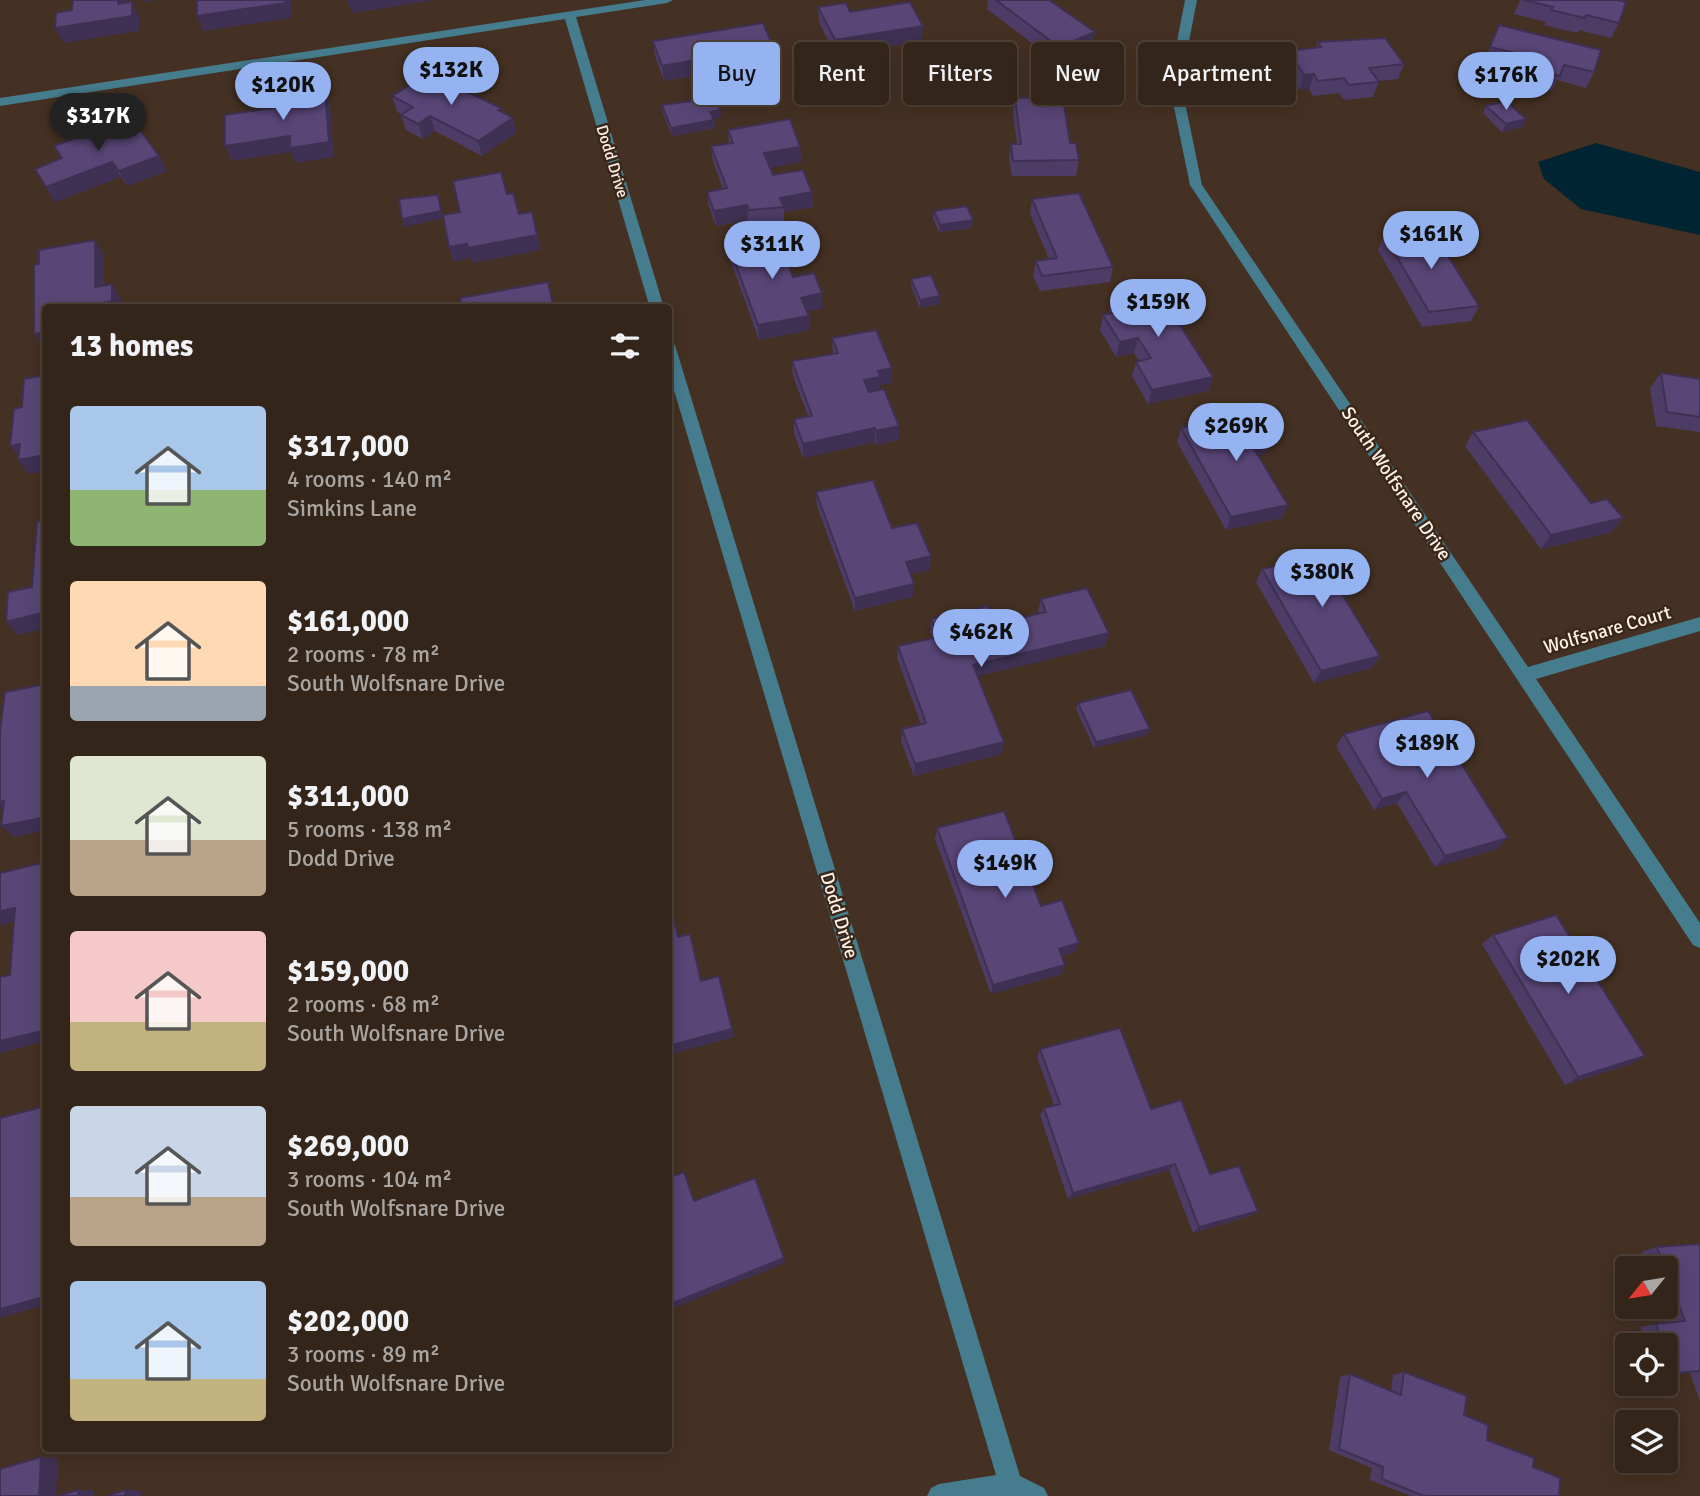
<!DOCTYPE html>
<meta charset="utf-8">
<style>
:root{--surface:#34251a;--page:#3c2d23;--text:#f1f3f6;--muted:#a9a5a2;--line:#4e4239;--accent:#95b2f1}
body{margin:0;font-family:Signika,sans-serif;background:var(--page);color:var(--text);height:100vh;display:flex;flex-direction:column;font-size:26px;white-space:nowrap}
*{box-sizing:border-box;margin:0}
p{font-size:23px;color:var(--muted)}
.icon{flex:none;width:38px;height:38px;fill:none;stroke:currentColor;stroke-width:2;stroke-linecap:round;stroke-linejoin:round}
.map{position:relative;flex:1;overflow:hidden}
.details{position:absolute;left:42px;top:304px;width:630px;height:1148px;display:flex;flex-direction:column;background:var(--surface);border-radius:7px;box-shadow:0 4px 18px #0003,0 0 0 2px var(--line)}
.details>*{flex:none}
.top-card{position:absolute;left:693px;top:42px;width:665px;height:63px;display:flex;gap:14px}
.needle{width:46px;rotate:240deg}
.fabs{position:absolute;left:1615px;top:1256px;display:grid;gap:14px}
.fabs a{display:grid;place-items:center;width:63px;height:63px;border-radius:7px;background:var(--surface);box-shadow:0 4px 18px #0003,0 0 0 2px var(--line);font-size:35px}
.price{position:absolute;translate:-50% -60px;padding:0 16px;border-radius:24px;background:var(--accent);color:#111;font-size:23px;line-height:46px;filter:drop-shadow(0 2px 4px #0008)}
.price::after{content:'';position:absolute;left:50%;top:42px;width:21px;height:16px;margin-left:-10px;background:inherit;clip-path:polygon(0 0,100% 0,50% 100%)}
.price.on{background:#222;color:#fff}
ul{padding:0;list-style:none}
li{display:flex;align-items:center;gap:21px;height:175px;padding:0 28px}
li span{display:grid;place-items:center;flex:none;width:196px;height:140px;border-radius:7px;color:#555}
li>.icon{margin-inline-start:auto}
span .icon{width:84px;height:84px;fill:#fffc;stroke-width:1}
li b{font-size:30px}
h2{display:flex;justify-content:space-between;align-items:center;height:84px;padding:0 28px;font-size:30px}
.tag{padding:0 24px;border-radius:7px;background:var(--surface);box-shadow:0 4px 18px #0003,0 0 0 2px var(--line);font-size:24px;line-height:63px}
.tag.on{background:var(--accent);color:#111}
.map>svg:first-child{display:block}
.water{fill:#002432}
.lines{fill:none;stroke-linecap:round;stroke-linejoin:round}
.minor{fill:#467d8e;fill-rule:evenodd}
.wall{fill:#4d3c66}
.shaded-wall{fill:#3e3153}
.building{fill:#594677;stroke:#3e3153;stroke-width:2}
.labels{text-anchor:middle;stroke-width:5;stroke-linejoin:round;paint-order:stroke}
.far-street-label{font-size:16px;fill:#fef1e8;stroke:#3a2719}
.street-label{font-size:19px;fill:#fef1e8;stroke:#3a2719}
</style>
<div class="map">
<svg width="1700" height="1496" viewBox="0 0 1700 1496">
<rect width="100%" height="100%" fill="#453123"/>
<path class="water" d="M1596 143 1700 172V235L1581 209 1544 179 1538 162Z"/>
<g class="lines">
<path class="minor" d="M645 0H673L667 3 576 17 664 308H650L565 19 0 106V98Z
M1185 0H1197L1181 83 1202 185 1528 667 1700 617V631L1536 679 1700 923V948L1693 945 1190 185 1169 83Z
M668 340 675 345 1020 1476 1044 1488 1048 1496H927L931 1488 939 1484 996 1475 668 370Z"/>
</g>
<path class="wall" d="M988 0H1049L1095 32 1092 47 1057 62 987 9Z
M1520 0H1617L1619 23 1611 38 1579 30 1577 33 1544 25 1546 22 1514 14Z
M818 7 850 12 922 41 835 55 819 22Z
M1499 25 1594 72 1586 88 1557 80 1552 91 1516 82 1521 71 1484 62Z
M653 41 780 75 749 80 750 89 717 94 708 73 664 81 655 56Z
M1318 42 1404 64 1398 79 1379 81 1373 97 1344 100 1339 93 1313 96 1309 89 1300 90 1284 66 1289 51 1316 48Z
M797 68 817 105 805 107 802 97 801 90 803 89 797 76Z
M392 96 502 112 516 133 482 156 435 131 423 139 406 130 401 115 402 114 397 112Z
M1015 98 1070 143 1079 160 1076 176H1012L1009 159 1011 144H1017L1013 113Z
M662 105 720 110 721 117 714 119 715 128 672 136 663 113Z
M1486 106 1526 119 1523 127 1502 132 1483 113Z
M728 130 800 147 801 162 770 168 773 175 812 192 813 207 784 212V222L750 225 748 220 716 226 709 207 707 192 723 189 713 161 711 146 729 143Z
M101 133 159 156 167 171 127 186 121 177 55 202 35 169 61 159 54 146Z
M1032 199 1113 267 1110 282 1040 291 1033 276 1036 261 1049 259 1030 214Z
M934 211 972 228 939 232 933 218Z
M1384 235 1479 306 1471 321 1422 327 1378 250Z
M728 244 793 277 823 308 807 311 809 330 759 340 730 259Z
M911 279 940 296 939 304 920 308 911 286Z
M1112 297 1183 329 1213 377 1208 391 1148 404 1132 376 1136 362 1139 361 1134 353 1116 357 1100 330 1103 315 1111 314 1109 311Z
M832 338 892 368V383L880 385V390L899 426V440L876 445 875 442 803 458 794 433V419L808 416 793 376 792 361 833 354Z
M1661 373 1700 379V432L1656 426 1650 388Z
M1181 428 1271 440 1265 454 1258 455 1288 505 1282 518 1226 530 1177 442Z
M1473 432 1612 532 1541 549 1465 446Z
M816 492 892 528 930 570 910 574 913 597 855 611 817 506Z
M1262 569 1358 582 1351 595 1343 597 1380 656 1372 668 1314 683 1256 582Z
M1041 599 1105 646 977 676 1002 754 914 776 901 741 902 729 921 724 897 658 898 646 932 638 930 632 931 619 995 624 1039 614 1038 612Z
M1078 703 1147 735 1094 748 1076 709Z
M1344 734 1497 849 1435 867 1397 803 1374 810 1336 746Z
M937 828 1041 906 1075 952 1062 956V974L991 994 935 839Z
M1493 935 1631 1064 1565 1085 1482 944Z
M1040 1049 1210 1174 1258 1211 1250 1216 1193 1233 1169 1170 1068 1199 1040 1115 1044 1108 1054 1105 1037 1057Z
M1700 1244V1401L1690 1373 1666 1375V1346H1647L1640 1327 1656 1324 1667 1323 1662 1307H1666V1269H1647L1641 1252 1657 1247Z
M1404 1372 1464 1415 1487 1440 1533 1467 1559 1496H1411L1370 1480 1372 1468 1329 1450 1340 1377 1350 1374 1391 1391 1393 1375Z"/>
<path class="shaded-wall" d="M118 0H125V17L132 2 139 17V31L64 43 55 28 118 4Z
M143 0H159L144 2Z
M286 0H291L292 18 203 31 197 16Z
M347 0H435L352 13Z
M923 26 922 41 835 55V40Z
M1095 32 1092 47 1057 62 1059 47Z
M707 58 708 73 664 81 662 66Z
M779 60 780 75 749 80 750 89 717 94 716 79 745 66Z
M1314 74 1309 89 1300 90 1304 75Z
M325 89 330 104 334 157 296 163 291 152 232 161 225 146Z
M817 97V105L805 107V99Z
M501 108 505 123 513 118 516 133 482 156 478 141 498 110Z
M720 110 721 117 711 120 710 112Z
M430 116 435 131 423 139 418 124Z
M1526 119 1523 127 1502 132 1506 124Z
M714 120 715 128 672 136 671 128Z
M800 147 801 162 765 169 764 153Z
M159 156 167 171 127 186 119 171Z
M112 162 121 177 55 202 46 187Z
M812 192 813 207 784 212V207L780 198Z
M438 195 444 218 404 227 402 219Z
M747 205 748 220 716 226 714 211Z
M973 220 972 228 939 232 940 225Z
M537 235 541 250 473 263 468 248Z
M95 240 104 255V302L95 287Z
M467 244 471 258 453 262 449 247Z
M112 284 121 299V308H93V305Z
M822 293 823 308 802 312 801 298Z
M940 296 939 304 920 308V300Z
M809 316V330L759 340 758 325Z
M1185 321 1181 335 1178 322Z
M46 332V348L44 349 34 334Z
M1138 338 1134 353 1116 357 1120 342Z
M892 368V383L880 385V392L864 395V380L878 371Z
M1213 377 1208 391 1148 404 1152 390Z
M899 426V440L876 445V431Z
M875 428V442L803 458V444Z
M1271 440 1265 454 1246 458 1251 444Z
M20 444 46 455V471L29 474 18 460 21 459 10 446Z
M1288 505 1282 518 1226 530 1231 517Z
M1623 518 1612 532 1541 549 1551 535Z
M931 556 930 570 905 575 906 562Z
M1358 582 1351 595 1330 600 1337 586Z
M914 584 913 597 855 611V598Z
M46 612V628L18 635 6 622Z
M1109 633 1105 646 971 678 973 665Z
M1380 656 1372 668 1314 683 1321 671Z
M1150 729 1147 735 1094 748 1096 742Z
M1004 742 1002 754 914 776 915 764Z
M1406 792 1397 803 1374 810 1382 799Z
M4 801 8 814 0 807V802Z
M46 817V830L15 837 1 826Z
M1508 838 1497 849 1435 867 1445 856Z
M15 908 29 918 0 925V911Z
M1079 943 1075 952 1056 958 1059 949Z
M1065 965 1062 974 991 994 993 985Z
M732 1029 735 1037 668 1055V1046Z
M46 1030V1041L0 1053V1041Z
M1645 1056 1631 1064 1565 1085 1578 1077Z
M1175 1164 1169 1170 1068 1199 1073 1193Z
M1258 1211 1250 1216 1193 1233 1199 1227Z
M784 1258 785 1263 668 1310V1305Z
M46 1271V1305L0 1318V1309Z
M41 1457 58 1458 56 1496H39Z
M78 1490H94V1496H78Z
M126 1490 141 1491V1496H125Z"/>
<path class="building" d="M73 0H118V4L132 2V16L55 28 56 13 72 10Z
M197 0H286V3L197 16Z
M996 0H1049L1095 32 1059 47Z
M1523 0H1617L1626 2 1619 23 1586 15 1585 18 1551 10 1553 7Z
M910 2 923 26 835 40 818 7 846 3 850 12Z
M763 23 779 60 745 66 749 74 716 79 707 58 662 66 653 41Z
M1499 25 1601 50 1594 72 1564 65 1560 76 1523 67 1528 56 1490 47Z
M1385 38 1404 64 1369 68 1379 82 1349 85 1344 78 1318 81 1314 74 1304 75 1289 51 1321 47 1318 42Z
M804 67 817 97 805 99 801 90 805 89 797 68Z
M429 74 501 108 498 110 513 118 478 141 430 116 418 124 401 115 413 107 392 96Z
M325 89 329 142 290 148V136L225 146V115L280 107 279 96Z
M715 98 720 110 710 112 714 120 671 128 662 105Z
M1015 98H1063L1070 143H1076L1079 160 1013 161 1011 144H1021Z
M1506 101 1526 119 1506 124 1486 106Z
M790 119 800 147 764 153 773 175 803 170 812 192 780 198 784 207 749 210 747 205 714 211 707 192 727 188 711 146 733 143 728 130Z
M133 121 159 156 119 171 112 162 46 187 35 169 62 158 54 146 99 129 101 133Z
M501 172 507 194 513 193 519 214 532 212 537 235 468 248 467 244 449 247 443 215 460 212 453 181Z
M1079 193 1113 267 1042 276 1036 261 1057 258 1032 199Z
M438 195 441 211 402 219 399 199Z
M967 206 973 220 940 225 934 211Z
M1432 230 1479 306 1429 312 1384 235Z
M777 235 793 277 814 273 822 293 801 298 809 316 758 325 728 244Z
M95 240V287L112 284V301L93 305V308H46V332L34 334V265L39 264V250Z
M931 275 940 296 920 300 911 279Z
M548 282 554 308H462L460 298Z
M1158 287 1173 311 1178 310 1185 321 1178 322 1213 377 1152 390 1136 362 1151 358 1138 338 1120 342 1103 315 1122 311 1112 297Z
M876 330 892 368 878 371 880 377 864 380 869 392 884 389 899 426 876 431 875 428 803 444 794 419 812 416 792 361 838 353 832 338Z
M1661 373 1700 379V417L1667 412Z
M46 375V455L18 460 20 444 10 446 14 409 22 407 24 379Z
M1254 413 1271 440 1251 444 1288 505 1231 517 1181 428Z
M1527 420 1591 503 1607 499 1623 518 1551 535 1473 432Z
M873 480 892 528 917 523 931 556 906 562 914 584 855 598 816 492Z
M46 520V612L6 622 8 592 32 587 37 522Z
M1339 551 1358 582 1337 586 1380 656 1321 671 1262 569Z
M1087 588 1109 633 973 665 1004 742 915 764 902 729 926 723 898 646 938 637 931 619 988 606 995 624 1046 612 1041 599Z
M46 684V817L1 826 4 801 0 802V731L5 692Z
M1131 690 1150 729 1096 742 1078 703Z
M1428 711 1508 838 1445 856 1406 792 1382 799 1344 734Z
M1004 811 1041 906 1062 900 1079 943 1059 949 1065 965 993 985 937 828Z
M46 862V1030L0 1041V977L10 975 15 908 0 911V873Z
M668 894 678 937 690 934 701 981 719 976 732 1029 668 1046Z
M1556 915 1645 1056 1578 1077 1493 935Z
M1120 1028 1151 1109 1181 1100 1210 1174 1239 1166 1258 1211 1199 1227 1175 1164 1073 1193 1044 1108 1060 1104 1040 1049Z
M46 1106V1271L44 1297 0 1309V1118Z
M684 1172 694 1201 755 1178 784 1258 668 1305V1178Z
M1700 1244V1371L1674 1373 1666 1351V1346H1664L1656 1324 1685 1321 1666 1272V1269H1665L1657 1247Z
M1404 1372 1467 1396 1464 1415 1488 1425 1487 1440 1534 1458 1533 1467 1560 1478 1559 1496H1424L1382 1479 1383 1467 1339 1449 1350 1374 1401 1395Z
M41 1457 39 1496H0V1469Z
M78 1490V1496H58Z
M126 1490 125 1496H107Z"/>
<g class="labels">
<g class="far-street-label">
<text transform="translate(613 161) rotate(73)" y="6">Dodd Drive</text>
</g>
<g class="street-label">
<text transform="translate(1397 483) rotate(56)" y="7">South Wolfsnare Drive</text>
<text transform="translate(1607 629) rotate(-16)" y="7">Wolfsnare Court</text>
<text transform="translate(840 915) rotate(73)" y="7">Dodd Drive</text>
</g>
</g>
</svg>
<div class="fabs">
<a><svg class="needle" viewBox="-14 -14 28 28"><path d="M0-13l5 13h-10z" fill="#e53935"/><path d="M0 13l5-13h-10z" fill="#a9a5a2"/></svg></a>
<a><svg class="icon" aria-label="locate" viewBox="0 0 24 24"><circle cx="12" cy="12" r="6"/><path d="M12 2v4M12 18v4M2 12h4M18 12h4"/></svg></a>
<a><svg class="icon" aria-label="layers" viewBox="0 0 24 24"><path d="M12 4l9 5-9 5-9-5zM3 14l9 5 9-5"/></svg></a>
</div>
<b class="price" style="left:451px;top:107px">$132K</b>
<b class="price" style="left:1506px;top:112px">$176K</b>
<b class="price" style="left:283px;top:122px">$120K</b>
<b class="price on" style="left:98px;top:153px">$317K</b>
<b class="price" style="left:1431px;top:271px">$161K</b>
<b class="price" style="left:772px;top:281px">$311K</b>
<b class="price" style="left:1158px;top:339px">$159K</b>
<b class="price" style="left:1236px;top:463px">$269K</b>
<b class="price" style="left:1322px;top:609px">$380K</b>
<b class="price" style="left:981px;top:669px">$462K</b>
<b class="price" style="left:1427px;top:780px">$189K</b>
<b class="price" style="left:1005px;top:900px">$149K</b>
<b class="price" style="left:1568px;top:996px">$202K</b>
<div class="top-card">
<a class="tag on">Buy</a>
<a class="tag">Rent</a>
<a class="tag">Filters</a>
<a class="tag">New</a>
<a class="tag">Apartment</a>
</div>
<section class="details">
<h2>13 homes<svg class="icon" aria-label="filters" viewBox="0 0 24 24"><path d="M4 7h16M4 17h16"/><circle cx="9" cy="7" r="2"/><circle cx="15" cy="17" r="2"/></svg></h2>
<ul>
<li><span style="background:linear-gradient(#a9c7e8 60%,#8fb573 0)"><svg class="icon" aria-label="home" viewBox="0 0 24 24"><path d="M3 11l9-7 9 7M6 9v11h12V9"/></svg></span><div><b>$317,000</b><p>4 rooms · 140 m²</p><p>Simkins Lane</p></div></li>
<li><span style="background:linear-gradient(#ffd9b3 75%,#9aa5b1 0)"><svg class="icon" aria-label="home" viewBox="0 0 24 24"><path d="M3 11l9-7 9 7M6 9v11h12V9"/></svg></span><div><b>$161,000</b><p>2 rooms · 78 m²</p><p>South Wolfsnare Drive</p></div></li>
<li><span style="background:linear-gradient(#dfe7d0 60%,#b9a48a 0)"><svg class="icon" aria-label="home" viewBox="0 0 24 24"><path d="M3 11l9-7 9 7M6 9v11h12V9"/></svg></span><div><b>$311,000</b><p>5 rooms · 138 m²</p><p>Dodd Drive</p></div></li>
<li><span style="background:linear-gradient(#f6c9c9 65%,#c2b280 0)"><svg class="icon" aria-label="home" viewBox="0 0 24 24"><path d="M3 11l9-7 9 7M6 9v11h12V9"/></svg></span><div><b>$159,000</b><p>2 rooms · 68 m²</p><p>South Wolfsnare Drive</p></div></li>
<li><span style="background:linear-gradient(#c9d6e8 65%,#b9a48a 0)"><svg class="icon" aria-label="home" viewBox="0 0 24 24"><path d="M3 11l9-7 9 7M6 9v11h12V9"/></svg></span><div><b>$269,000</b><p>3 rooms · 104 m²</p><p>South Wolfsnare Drive</p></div></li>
<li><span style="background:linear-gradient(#a9c7e8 70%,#c2b280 0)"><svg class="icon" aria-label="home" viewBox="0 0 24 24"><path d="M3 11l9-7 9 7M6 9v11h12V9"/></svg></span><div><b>$202,000</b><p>3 rooms · 89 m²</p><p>South Wolfsnare Drive</p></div></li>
</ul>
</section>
</div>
